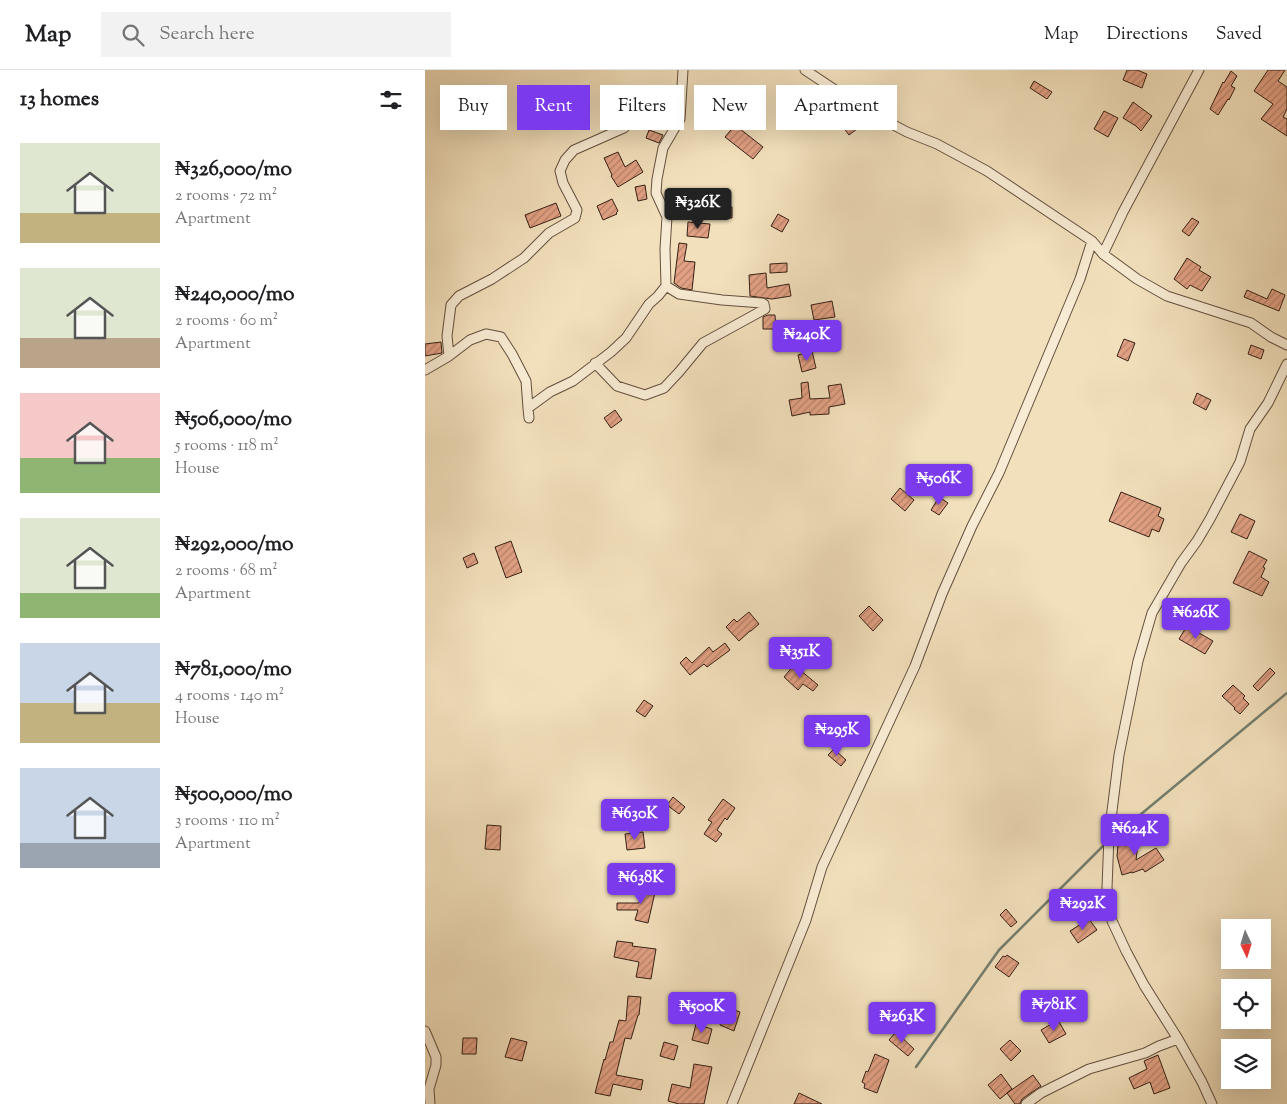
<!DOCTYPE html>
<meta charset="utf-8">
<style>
:root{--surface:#fff;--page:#f2f2f2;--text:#202124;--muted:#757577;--line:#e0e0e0;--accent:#7c3aed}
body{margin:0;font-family:"Sorts Mill Goudy",serif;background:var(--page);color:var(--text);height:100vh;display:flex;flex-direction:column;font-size:19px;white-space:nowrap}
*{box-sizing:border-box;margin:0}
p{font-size:16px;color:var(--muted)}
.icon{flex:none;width:28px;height:28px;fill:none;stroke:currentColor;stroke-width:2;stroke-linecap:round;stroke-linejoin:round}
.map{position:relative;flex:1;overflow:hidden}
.details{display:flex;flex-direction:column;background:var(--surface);width:425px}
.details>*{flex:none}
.banner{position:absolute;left:15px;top:15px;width:475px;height:45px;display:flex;gap:10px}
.needle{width:32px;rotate:176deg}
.fabs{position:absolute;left:796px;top:849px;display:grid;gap:10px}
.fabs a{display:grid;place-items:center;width:50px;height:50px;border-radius:0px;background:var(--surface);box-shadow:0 5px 20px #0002;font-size:25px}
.price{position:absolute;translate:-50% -42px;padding:0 11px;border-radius:5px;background:var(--accent);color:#fff;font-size:16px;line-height:32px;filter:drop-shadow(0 1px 2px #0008)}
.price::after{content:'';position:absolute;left:50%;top:30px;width:15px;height:11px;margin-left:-8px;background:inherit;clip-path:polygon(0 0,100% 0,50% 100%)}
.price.selected{background:#222;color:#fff}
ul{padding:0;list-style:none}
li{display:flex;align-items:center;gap:15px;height:125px;padding:0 20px}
li span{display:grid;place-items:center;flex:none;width:140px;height:100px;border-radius:0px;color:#555}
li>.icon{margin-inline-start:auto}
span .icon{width:60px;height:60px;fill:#fffc;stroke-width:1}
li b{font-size:21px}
h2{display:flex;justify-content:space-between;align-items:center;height:60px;padding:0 20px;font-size:21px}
.chip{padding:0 18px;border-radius:0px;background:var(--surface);box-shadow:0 5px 20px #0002;font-size:18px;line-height:45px}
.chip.selected{background:var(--accent);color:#fff}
header{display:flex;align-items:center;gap:30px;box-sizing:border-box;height:70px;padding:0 25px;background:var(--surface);border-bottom:1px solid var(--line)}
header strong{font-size:24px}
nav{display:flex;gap:28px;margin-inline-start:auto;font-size:18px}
.search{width:350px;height:45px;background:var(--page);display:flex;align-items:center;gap:12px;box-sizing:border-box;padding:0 18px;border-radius:0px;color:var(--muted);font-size:19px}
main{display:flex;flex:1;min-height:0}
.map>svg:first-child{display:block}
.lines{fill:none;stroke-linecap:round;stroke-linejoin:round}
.stream{stroke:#737e6f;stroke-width:2.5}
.building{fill:url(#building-hatch);stroke:#361f14}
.street-casing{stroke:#654f3e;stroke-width:11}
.street{stroke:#f7ebd3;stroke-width:9}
</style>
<header>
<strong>Map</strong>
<div class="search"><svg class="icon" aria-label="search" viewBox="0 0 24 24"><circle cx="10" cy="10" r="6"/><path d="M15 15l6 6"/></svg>Search here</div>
<nav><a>Map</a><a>Directions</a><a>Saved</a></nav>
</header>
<main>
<section class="details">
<h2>13 homes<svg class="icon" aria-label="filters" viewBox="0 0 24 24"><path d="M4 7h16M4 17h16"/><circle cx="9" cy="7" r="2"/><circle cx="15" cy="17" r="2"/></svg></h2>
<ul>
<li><span style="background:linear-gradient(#dfe7d0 70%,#c2b280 0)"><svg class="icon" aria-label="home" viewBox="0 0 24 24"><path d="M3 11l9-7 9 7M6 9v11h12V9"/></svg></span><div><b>₦326,000/mo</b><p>2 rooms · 72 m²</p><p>Apartment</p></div></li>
<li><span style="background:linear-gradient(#dfe7d0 70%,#b9a48a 0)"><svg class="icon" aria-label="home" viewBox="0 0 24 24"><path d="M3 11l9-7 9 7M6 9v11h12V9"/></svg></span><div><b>₦240,000/mo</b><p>2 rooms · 60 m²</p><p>Apartment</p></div></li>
<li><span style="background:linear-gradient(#f6c9c9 65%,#8fb573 0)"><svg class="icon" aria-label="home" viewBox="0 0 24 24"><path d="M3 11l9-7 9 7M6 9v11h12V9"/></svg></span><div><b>₦506,000/mo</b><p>5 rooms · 118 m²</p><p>House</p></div></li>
<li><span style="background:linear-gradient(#dfe7d0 75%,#8fb573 0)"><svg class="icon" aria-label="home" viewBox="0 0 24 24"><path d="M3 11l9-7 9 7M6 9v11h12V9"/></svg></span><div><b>₦292,000/mo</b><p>2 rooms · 68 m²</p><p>Apartment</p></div></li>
<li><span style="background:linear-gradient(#c9d6e8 60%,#c2b280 0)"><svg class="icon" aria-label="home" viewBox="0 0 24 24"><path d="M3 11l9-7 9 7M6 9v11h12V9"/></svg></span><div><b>₦781,000/mo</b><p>4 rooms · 140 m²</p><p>House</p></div></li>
<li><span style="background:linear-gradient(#c9d6e8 75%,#9aa5b1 0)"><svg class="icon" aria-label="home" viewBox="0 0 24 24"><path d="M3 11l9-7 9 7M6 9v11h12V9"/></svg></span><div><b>₦500,000/mo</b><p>3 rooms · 110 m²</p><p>Apartment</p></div></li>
</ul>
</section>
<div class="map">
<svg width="862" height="1034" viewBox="0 0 862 1034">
<defs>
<pattern id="building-hatch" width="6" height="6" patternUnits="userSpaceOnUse" patternTransform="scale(1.25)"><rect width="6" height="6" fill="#e2a184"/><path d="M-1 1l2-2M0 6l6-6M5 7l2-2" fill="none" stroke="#b8836b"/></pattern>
</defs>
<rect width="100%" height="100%" fill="#f2e0bc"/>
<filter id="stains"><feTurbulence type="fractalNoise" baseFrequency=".004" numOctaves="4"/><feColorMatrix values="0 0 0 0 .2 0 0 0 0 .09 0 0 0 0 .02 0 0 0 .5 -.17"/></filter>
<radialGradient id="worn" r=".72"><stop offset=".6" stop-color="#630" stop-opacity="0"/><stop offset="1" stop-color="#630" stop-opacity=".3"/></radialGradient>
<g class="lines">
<path class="stream" d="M686 769 862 623
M491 997 574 880 680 774"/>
</g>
<path class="building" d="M702 0H712L722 4 717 18 698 10Z
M843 0H860L853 11 862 17V39L858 47 862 49V66L836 49 848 34 829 21Z
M806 1 812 6 806 16 810 18 804 30 803 29 793 45 785 39 798 12 799 13Z
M609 11 627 22 622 29 605 18Z
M197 29 208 33 202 47 189 42 193 33 195 34Z
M708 32 727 46 716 61 711 56 698 48Z
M57 37 60 44 44 51 41 44Z
M423 41 436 56 424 65 412 49Z
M679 41 693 48 683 67 669 59Z
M310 55 338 77 328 89 300 67Z
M224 60 238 65 234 73 221 68Z
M193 82 200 97 211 90 218 102 193 117 186 106 187 105 179 88Z
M220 115 222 129 213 131 210 117Z
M187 129 193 141 191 143 192 144 178 150 172 136Z
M131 133 136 146 105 158 100 145Z
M288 136 307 137V148H288Z
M353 144 364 150 357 162 346 156Z
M767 148 774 152 764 166 757 161Z
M263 152 285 154 283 168 262 166Z
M254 173 262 174 259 191 270 192 267 220 256 218 249 213Z
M762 188 776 197 774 200 786 207 777 221 765 215 762 219 749 209Z
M362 193V202L345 203V194Z
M341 203 342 218 364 214 366 226 347 229 325 226 324 205Z
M847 219 860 225 854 241 819 227 822 220 842 229Z
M407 231 410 247 389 250 386 235Z
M343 245H350L351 259H338V247Z
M699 269 710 273 703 291 692 286Z
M16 272 17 283 0 286V274Z
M826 275 839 280 836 289 823 284Z
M387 281 391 298 377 302 373 285Z
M383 312 385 329 405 328 403 316 416 314 420 334 404 337V344L385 345V342L367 346 364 330 377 328 376 313Z
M772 323 786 330 781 340 768 333Z
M190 340 197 350 186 358 179 348Z
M475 418 489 430 480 441 466 429Z
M696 422 736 438 733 446 739 449 734 462 727 459 724 467 684 451Z
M514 427 523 433 514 445 506 440Z
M815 444 830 451 822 469 806 462Z
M86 471 97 502 81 508 70 477Z
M824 481 842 490 838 497 840 498 836 507 844 512 837 526 808 513Z
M49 483 53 493 42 498 38 488Z
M444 536 458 550 448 561 434 546Z
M324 542 334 554 326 561H325L314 571 301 557 309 549 312 552Z
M762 556 788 571 780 584 754 569Z
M300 573 305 580 282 597 279 594 265 605 255 593 261 587 267 593 284 577 288 582Z
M369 595 393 615 388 621 378 614 373 620 359 607Z
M845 598 850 603 833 621 828 616Z
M808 615 820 626 818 628 824 634 815 644 809 639 810 638 797 626Z
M219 630 228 636 220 647 211 641Z
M409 679 421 690 416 696 403 685Z
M248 727 260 737 254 744 242 735Z
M298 729 310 738 302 750 300 748 292 760 297 764 291 772 279 764 287 752 283 750Z
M62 755 76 756 75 780 60 779Z
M218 762 220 778 202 780 200 764Z
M694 764 714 766 711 790 731 778 739 790 720 802 718 799 707 803V802L697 805 692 786Z
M218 815 231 818 223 853 210 850 213 840H192V833H214Z
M581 839 592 852 586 857 575 845Z
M664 849 672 860 653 873 645 861Z
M192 871 208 873 207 876 231 879 226 909 211 907 214 892 189 887Z
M582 885 594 893 584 907 570 897 578 886 580 887Z
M203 926 216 927 214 945H213L206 969 200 968 191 1005 218 1010 216 1020 188 1014 185 1026 170 1023 179 989 180 990 185 972H188L194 950 201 951Z
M646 931 651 943 638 949 632 937Z
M301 937 315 942 309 961 295 955Z
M633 950 641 964 624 973 616 960Z
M271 954 287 959 283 974 267 970Z
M471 962 489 979 483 986 464 970Z
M38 968H52L51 984H37Z
M86 968 102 972 97 991 80 987Z
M585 970 596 981 586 991 575 979Z
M239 972 253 976 249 990 235 986Z
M450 984 464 990 452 1023 439 1018 440 1014 437 1012 441 1001 443 1002Z
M733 985 745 1018 729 1024 725 1012 709 1019 704 1008 722 999 719 991Z
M269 994 287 997 279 1034H254L243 1031 247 1014 265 1018Z
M576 1004 587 1019 575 1029 563 1015Z
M608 1005 616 1016 597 1029 595 1034H590L582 1023Z
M374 1023 397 1034H369Z"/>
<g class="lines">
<g class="street-casing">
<path id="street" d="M380 0 442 41 482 62 512 74 562 101 667 171 678 184 712 209 742 226 826 253 846 267 862 275
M678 184 698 142 774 0
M24 286 45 270 61 264 76 267 87 284 101 311 103 338
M170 293 192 316 220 325 239 318 254 302 278 273 340 239 339 234 337 233 297 230 254 224 241 216
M0 300 24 286 22 266 26 235 34 226 67 209 99 188 124 163 150 148 152 140 138 113 135 101 140 90 149 80 199 58
M104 348 103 338 125 322 148 311 186 282 201 268 224 234 233 226 241 216 240 179 242 147 231 123 232 109 238 78 255 49 258 0
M0 961 11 987V995L4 1019 5 1034
M307 1034 381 850 397 797 490 596 517 524 547 456 574 403 655 209 667 171
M601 1034 616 1023 664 999 720 983 734 976 753 969
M787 1034 777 1012 753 969 719 915 701 881 687 851 682 818 684 765 694 685 713 591 727 543 756 493 772 471 785 449 815 392 825 359 843 333 862 294"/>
</g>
<use href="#street" class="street"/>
</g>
<rect width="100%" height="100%" filter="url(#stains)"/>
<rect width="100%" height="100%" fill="url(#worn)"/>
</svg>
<div class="fabs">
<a><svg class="needle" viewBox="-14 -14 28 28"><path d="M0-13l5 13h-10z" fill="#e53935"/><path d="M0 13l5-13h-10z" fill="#757577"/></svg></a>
<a><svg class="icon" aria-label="locate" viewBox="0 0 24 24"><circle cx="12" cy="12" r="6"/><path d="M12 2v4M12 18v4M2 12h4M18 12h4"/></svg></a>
<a><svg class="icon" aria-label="layers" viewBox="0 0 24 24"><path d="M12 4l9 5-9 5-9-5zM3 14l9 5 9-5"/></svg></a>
</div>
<b class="price selected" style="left:273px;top:160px">₦326K</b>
<b class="price" style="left:382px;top:292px">₦240K</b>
<b class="price" style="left:514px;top:436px">₦506K</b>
<b class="price" style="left:771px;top:570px">₦626K</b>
<b class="price" style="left:375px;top:609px">₦351K</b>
<b class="price" style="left:412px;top:687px">₦295K</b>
<b class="price" style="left:210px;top:771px">₦630K</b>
<b class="price" style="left:710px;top:786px">₦624K</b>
<b class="price" style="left:216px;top:835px">₦638K</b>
<b class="price" style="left:658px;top:861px">₦292K</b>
<b class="price" style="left:629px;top:962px">₦781K</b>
<b class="price" style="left:277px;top:964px">₦500K</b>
<b class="price" style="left:477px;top:974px">₦263K</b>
<div class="banner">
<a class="chip">Buy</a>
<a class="chip selected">Rent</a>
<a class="chip">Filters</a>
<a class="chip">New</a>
<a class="chip">Apartment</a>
</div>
</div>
</main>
